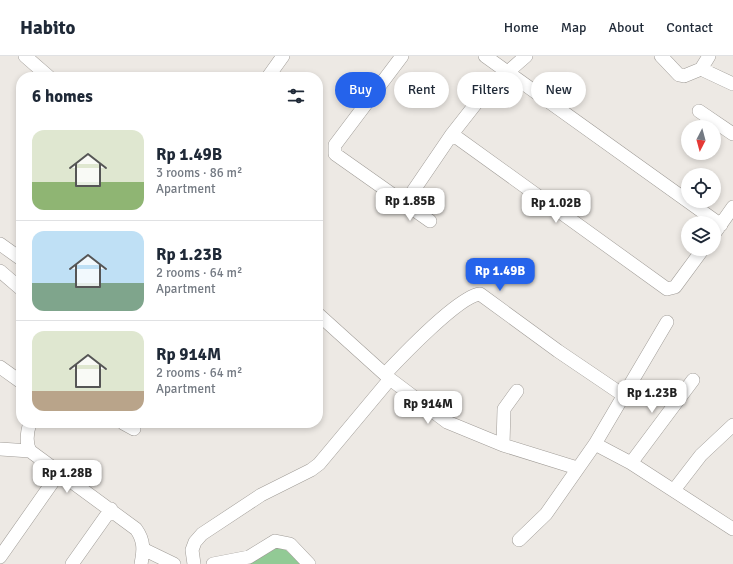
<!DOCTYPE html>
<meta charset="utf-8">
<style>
:root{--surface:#fff;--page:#f2f2f3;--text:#1f2937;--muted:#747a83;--line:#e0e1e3;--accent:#2563eb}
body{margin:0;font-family:Signika,sans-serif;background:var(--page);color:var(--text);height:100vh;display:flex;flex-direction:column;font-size:15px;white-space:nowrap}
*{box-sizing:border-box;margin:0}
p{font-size:13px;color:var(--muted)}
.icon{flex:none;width:22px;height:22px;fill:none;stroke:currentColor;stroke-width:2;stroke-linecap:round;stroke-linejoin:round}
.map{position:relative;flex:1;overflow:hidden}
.sheet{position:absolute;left:16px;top:16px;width:307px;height:356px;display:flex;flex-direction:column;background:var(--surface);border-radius:16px;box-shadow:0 2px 6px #0003}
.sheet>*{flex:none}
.hud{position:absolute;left:335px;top:16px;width:338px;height:36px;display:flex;gap:8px}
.needle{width:26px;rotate:186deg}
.controls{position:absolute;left:681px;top:64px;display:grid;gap:8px}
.controls a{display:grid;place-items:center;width:40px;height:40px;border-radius:50%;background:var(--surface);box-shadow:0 2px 6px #0003;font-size:20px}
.price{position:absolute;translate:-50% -34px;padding:0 9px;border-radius:8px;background:#fff;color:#222;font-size:13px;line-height:26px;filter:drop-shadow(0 1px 2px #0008)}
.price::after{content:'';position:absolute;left:50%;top:24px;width:12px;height:9px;margin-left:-6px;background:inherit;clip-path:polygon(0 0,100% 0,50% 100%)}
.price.current{background:var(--accent);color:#fff}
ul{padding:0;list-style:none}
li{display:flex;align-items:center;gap:12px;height:100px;padding:0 16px}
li+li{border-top:1px solid var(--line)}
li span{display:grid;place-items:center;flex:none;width:112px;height:80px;border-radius:12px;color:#555}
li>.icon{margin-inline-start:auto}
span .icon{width:48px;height:48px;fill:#fffc;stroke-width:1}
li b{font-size:17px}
h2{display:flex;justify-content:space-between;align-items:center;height:48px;padding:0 16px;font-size:17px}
.chip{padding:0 14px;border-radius:18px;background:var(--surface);box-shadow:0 2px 6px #0003;font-size:14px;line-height:36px}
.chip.current{background:var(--accent);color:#fff}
header{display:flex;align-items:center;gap:24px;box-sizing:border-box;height:56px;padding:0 20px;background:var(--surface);border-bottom:1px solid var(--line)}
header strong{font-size:19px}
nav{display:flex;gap:22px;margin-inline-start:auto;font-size:14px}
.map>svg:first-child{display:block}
.green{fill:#92ca95}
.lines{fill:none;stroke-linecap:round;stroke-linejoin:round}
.street-casing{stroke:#a09c97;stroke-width:14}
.street{stroke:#fff;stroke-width:13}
</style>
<header>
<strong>Habito</strong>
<nav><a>Home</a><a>Map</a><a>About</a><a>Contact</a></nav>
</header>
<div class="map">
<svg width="733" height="508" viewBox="0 0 733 508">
<rect width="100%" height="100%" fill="#ede9e4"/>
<path class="green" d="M277 491 286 494 301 508H244Z"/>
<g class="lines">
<g class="street-casing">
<path id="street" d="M25 0 49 21
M402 0 335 89V98L430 165
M485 0 721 169
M661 0 679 19 684 20 701 13 709 0
M701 13 733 28
M268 21 283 0
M699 55 733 78
M452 78 667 233 675 231 703 193
M405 147 452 78 485 36 526 0
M714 178 733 151
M0 188 21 203
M0 215 21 233
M318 258 390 323 447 366 503 389 577 412
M0 311 21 326
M385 318C401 301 459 240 480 238L558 295 623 339
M30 367C27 376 26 387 30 395L136 473C144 484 144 494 141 508
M123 367 134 373
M595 388 631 407 733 473
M503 389 504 353 517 335
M0 393 30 395
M631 407 693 324
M674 434 701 399 733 369
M519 484 546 458 595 388 667 266
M143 493 174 508
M0 501 59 417
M72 508 111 453
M194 508 192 494 195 486 202 478 261 439 311 414 319 408 390 323
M213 508 249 501 275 485 290 488 309 508"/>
</g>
<use href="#street" class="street"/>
</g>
</svg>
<div class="controls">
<a><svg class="needle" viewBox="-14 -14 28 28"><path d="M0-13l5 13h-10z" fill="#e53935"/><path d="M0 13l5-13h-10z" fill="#747a83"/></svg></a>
<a><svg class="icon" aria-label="locate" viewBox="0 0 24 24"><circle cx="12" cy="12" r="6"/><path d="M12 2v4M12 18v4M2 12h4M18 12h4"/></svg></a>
<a><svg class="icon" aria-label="layers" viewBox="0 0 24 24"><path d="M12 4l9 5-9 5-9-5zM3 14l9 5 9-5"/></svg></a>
</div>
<b class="price" style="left:410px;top:166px">Rp 1.85B</b>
<b class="price" style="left:556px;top:168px">Rp 1.02B</b>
<b class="price current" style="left:500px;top:236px">Rp 1.49B</b>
<b class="price" style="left:652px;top:358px">Rp 1.23B</b>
<b class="price" style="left:428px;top:369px">Rp 914M</b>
<b class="price" style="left:67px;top:438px">Rp 1.28B</b>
<div class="hud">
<a class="chip current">Buy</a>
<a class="chip">Rent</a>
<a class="chip">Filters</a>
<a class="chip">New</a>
</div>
<section class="sheet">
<h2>6 homes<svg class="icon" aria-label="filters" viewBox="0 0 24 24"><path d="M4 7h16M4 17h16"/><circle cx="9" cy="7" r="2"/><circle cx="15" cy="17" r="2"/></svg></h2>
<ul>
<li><span style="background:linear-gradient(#dfe7d0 65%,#8fb573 0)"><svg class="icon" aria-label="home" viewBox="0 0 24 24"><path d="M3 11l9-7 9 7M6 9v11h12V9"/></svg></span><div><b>Rp 1.49B</b><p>3 rooms · 86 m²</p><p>Apartment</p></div></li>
<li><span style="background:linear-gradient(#bfe0f5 65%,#7fa58c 0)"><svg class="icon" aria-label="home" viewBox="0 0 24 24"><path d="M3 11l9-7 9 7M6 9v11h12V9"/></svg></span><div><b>Rp 1.23B</b><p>2 rooms · 64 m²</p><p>Apartment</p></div></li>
<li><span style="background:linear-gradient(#dfe7d0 75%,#b9a48a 0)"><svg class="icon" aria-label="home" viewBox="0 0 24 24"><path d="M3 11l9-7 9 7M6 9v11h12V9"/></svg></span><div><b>Rp 914M</b><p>2 rooms · 64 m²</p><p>Apartment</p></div></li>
</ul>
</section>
</div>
